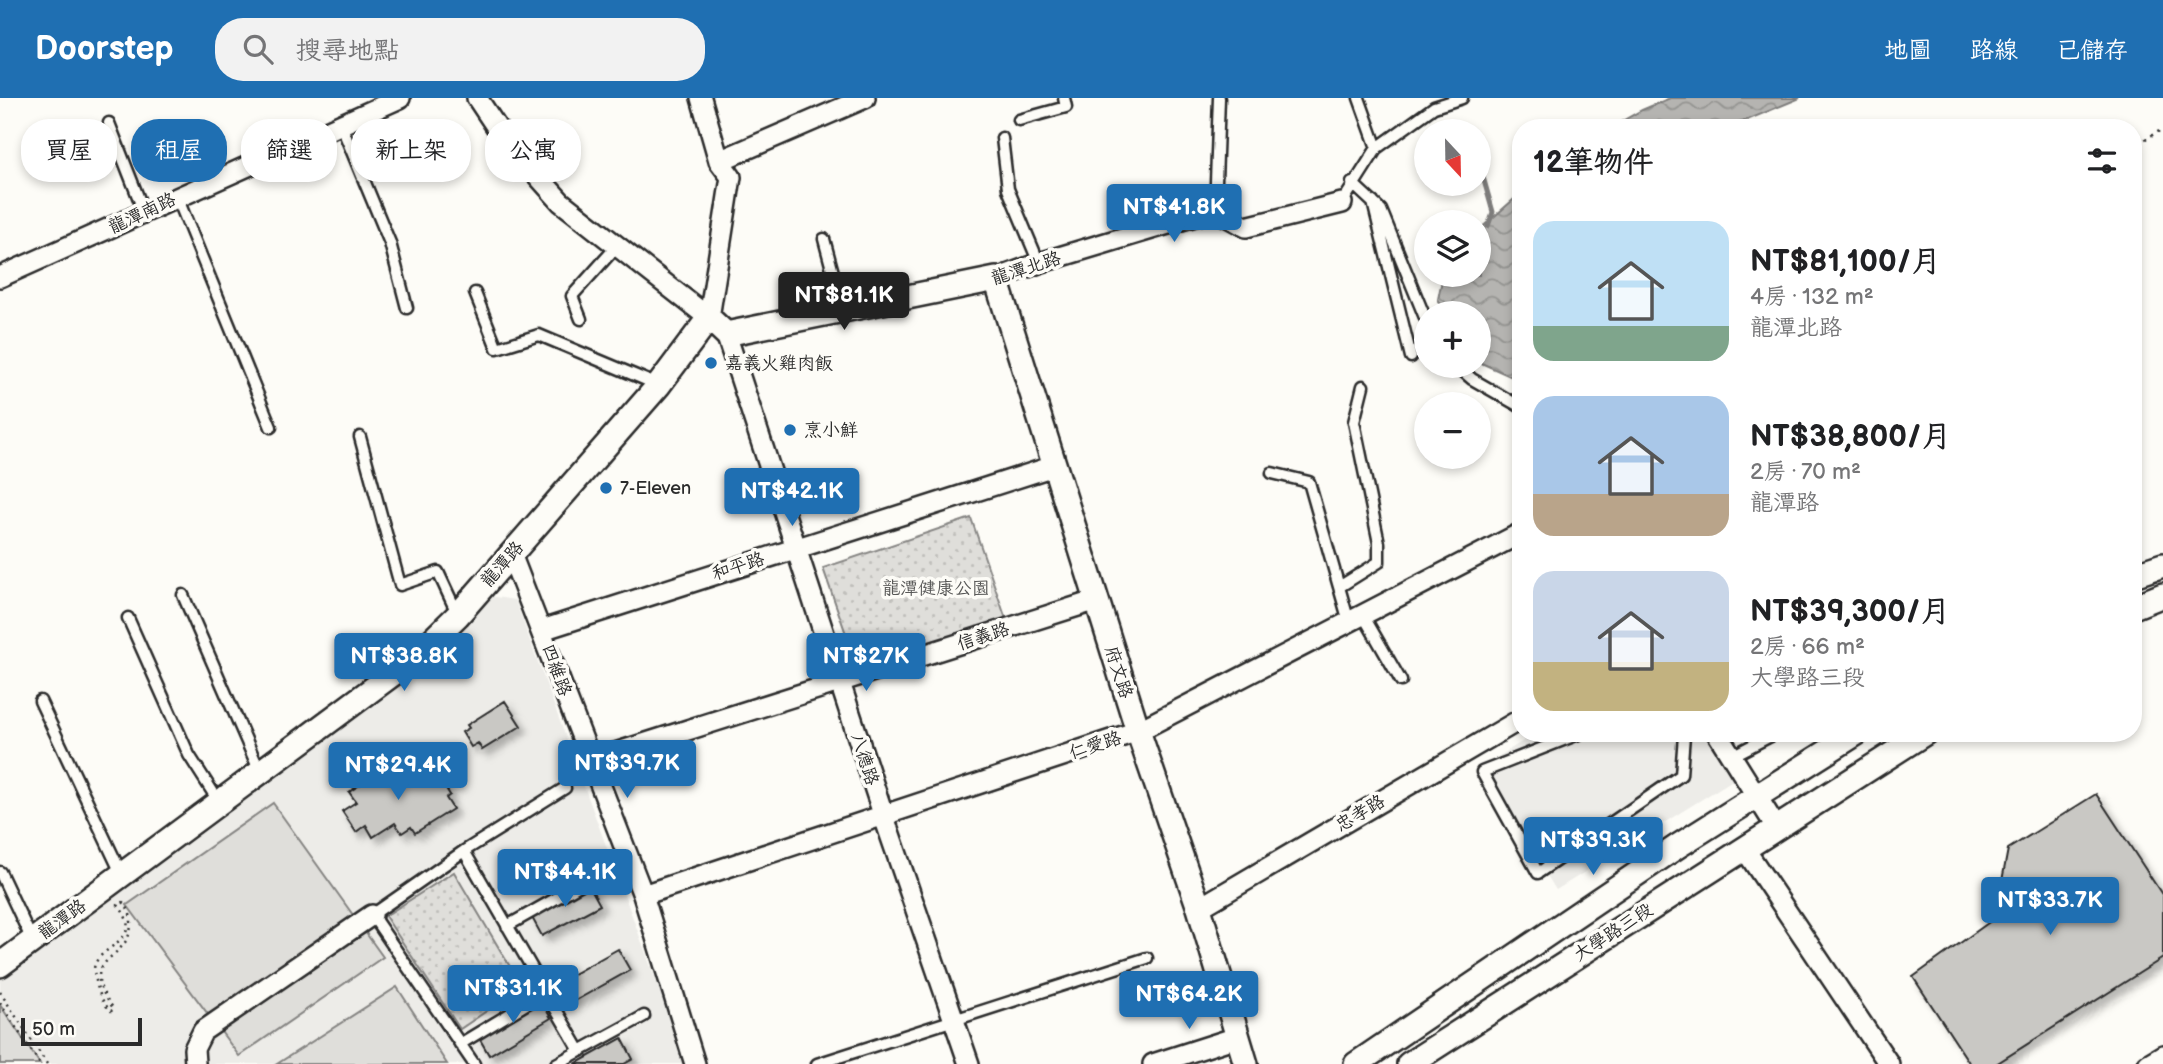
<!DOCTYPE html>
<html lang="zh-TW">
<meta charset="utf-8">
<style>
:root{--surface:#fff;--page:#f2f2f2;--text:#202124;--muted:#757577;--accent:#1f6fb2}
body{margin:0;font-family:"Balsamiq Sans","LXGW WenKai TC",sans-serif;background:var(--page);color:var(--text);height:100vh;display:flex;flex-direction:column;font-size:26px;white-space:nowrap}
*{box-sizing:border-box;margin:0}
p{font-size:23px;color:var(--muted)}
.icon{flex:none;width:38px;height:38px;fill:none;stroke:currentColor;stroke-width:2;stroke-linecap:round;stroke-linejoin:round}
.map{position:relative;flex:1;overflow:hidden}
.details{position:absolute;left:1512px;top:21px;width:630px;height:623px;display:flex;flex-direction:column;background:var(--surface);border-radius:28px;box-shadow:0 4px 10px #0003}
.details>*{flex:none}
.banner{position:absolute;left:21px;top:21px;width:665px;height:63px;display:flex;gap:14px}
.needle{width:46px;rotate:158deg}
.controls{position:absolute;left:1414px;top:21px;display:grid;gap:14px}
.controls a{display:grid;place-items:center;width:77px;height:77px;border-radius:50%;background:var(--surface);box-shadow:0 4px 10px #0003;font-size:35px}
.scale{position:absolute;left:21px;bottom:18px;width:121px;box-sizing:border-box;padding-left:7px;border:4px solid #2b2b2b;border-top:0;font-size:19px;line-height:24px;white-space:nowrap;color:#2b2b2b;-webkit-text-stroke:5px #fdfcf7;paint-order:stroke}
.price{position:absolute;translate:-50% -60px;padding:0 16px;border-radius:7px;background:var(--accent);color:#fff;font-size:23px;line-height:46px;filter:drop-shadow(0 2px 4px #0008)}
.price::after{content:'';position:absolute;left:50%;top:42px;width:21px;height:16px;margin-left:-10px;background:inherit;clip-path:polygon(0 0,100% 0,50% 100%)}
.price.on{background:#222;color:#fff}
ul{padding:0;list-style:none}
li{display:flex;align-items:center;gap:21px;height:175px;padding:0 21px}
li span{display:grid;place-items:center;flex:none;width:196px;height:140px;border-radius:21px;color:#555}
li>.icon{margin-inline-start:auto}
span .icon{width:84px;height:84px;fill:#fffc;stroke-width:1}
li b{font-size:30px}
h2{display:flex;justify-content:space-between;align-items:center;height:84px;padding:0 21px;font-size:30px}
.chip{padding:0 24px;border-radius:28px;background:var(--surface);box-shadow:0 4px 10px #0003;font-size:24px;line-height:63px}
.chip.on{background:var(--accent);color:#fff}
header{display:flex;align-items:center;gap:42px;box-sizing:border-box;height:98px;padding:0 35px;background:var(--accent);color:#fff}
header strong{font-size:33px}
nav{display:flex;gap:38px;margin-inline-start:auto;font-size:24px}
.search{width:490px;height:63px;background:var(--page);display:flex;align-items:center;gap:18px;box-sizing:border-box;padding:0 24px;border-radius:28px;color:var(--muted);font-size:26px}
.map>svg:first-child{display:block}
.built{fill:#edece8}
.grass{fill:#dfdeda;stroke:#858482;stroke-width:2}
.park{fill:url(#park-dots);stroke:#858482;stroke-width:2}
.water{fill:url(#water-waves);stroke:#7e7d7b;stroke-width:2}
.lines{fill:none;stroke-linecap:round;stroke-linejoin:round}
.stream{stroke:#7e7d7b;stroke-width:5}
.building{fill:#c9c8c4;stroke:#2b2b2b;stroke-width:2;filter:url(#shadow)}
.service-casing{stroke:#2b2b2b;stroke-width:15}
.minor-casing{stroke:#2b2b2b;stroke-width:24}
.tertiary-casing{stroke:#2b2b2b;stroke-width:28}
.path{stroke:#2b2b2b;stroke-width:2.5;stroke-dasharray:2 5;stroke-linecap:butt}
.service{stroke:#fdfcf7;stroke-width:10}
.minor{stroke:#fdfcf7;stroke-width:19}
.tertiary{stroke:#fdfcf7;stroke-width:23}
.poi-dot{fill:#1f6fb2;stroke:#fdfcf7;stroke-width:2.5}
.labels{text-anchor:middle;stroke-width:7;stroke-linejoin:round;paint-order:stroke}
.street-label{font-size:18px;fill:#2b2b2b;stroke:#fdfcf7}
.poi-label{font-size:18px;fill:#2b2b2b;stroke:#fdfcf7;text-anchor:start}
.park-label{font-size:18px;fill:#585857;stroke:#fdfcf7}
</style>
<header>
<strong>Doorstep</strong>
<div class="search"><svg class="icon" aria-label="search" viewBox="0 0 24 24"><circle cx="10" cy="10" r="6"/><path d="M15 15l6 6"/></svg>搜尋地點</div>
<nav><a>地圖</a><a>路線</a><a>已儲存</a></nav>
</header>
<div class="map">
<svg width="2163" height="966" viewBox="0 0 2163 966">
<defs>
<pattern id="park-dots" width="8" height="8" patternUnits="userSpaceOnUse" patternTransform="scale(1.75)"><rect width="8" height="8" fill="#dfdeda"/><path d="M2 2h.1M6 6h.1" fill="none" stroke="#c0bfbb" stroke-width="1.8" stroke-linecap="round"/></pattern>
<pattern id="water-waves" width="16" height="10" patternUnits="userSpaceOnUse" patternTransform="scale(1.75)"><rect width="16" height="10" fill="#b5b4b1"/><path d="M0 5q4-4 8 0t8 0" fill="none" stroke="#939390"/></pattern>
<filter id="shadow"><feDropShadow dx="6" dy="6" stdDeviation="3.5" flood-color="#0004"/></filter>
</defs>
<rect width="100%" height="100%" fill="#fdfcf7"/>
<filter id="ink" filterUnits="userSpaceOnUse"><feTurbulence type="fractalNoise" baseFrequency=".0143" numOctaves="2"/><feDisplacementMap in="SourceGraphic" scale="14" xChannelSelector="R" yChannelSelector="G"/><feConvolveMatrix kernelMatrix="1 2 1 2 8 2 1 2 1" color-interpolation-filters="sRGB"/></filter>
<g filter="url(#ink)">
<path class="built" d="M489 498 515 502 687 966H0V880L417 566Z
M1536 635H1708L1736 680 1556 792 1480 670Z"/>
<path class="grass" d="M273 705 383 859 239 958 127 807Z
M397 889 447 966H277Z
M0 907 40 966H0Z"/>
<path class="park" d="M971 420 1007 524 859 573 823 470Z
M454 774 522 889 460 931 385 818Z"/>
<path class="water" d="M1670 0H1800L1728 30H1610L1642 12Z
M1521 95V283L1479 264V215H1445L1438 201 1443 177H1479V132Z"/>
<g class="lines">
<path class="stream" d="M1422 49 1426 50
M1479 65 1493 114 1488 128"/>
</g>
<path class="building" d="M505 603 521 628 482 652 478 645 471 649 462 634 469 630 467 627Z
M427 668 435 682 439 679 450 697 446 700 453 711 415 735 411 729 402 735 395 725 373 739 366 727 356 734 342 713 356 704 349 694 382 672 389 681 398 675 403 683Z
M2096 696 2163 798V860L1996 966H1970L1913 879 1995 820 2008 751Z
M588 785 600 807 542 838 530 816Z
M618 851 630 872 573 904 561 883Z
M537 896 551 920 489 957 475 933Z
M622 940 633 961 624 966H575Z"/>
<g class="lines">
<g class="service-casing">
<path id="service" d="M1359 0 1377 50
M1019 22 1066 9 1064 0
M109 25 144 114
M341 27 390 145 407 210
M1002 40 1008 91 1039 165
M1352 85 1381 112 1426 222
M177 99 271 329
M1373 104 1411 259
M1342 105 1377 50 1434 9 1462 0
M1215 112 1219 0
M824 141 843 212
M475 195 497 250 539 237 658 287
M581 221 572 198 617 148
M1457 268 1472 281 1521 309
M360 339 400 487 438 474 458 517
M1272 375 1309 384 1349 524
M1339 489 1379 464V445L1354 324 1363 288
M183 497 260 674
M1363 517 1401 583
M128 520 189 657 219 704
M40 603 122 777
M1581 635 1482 674 1538 775 1681 677 1684 637 1686 635
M1732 658 1776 635
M464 753 580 953
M0 774 32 842
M507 828 594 779
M460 946 546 894
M474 966 372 817 464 753 565 690
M556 966 644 918
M817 966 1147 860"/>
</g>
<g class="minor-casing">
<path id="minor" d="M477 0 503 39 561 104 709 220 731 79 719 63 865 0
M701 0 719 63
M0 179 400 0
M996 181 1039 165 1215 112 1246 129 1342 105
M726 236 883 716 969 966
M511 456 643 797 695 966
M542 532 1054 368
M1717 635 1776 729
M590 663 1097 502
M1744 750 1889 966
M643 797 1138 633 1521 435
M1199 810 1521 621
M195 965 194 951 203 933 372 817
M1153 966 1237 939
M2148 966 2163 957"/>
</g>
<g class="tertiary-casing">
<path id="tertiary" d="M2133 477 2163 467
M2133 509 2163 497
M0 867 413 561 458 517 658 288 709 220 726 236 996 181 1138 633 1199 810 1246 966
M1356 966 1678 748 1857 635
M1409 966 1925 635"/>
</g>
<path class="path" d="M2133 48 2163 31
M123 804C129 811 131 816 131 825 131 865 72 857 114 911L111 913C103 906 98 894 96 883 95 878 93 871 95 866 104 845 146 842 118 807Z
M0 894 47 966
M0 905 40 966"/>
<use href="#service" class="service"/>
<use href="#minor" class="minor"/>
<use href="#tertiary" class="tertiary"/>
</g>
</g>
<g class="poi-dot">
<circle cx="711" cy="265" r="7"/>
<circle cx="790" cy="332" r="7"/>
<circle cx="606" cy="390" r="7"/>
</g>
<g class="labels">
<g class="street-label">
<text transform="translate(142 115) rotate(-25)" y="6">龍潭南路</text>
<text transform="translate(1026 170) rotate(-18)" y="6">龍潭北路</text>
<text transform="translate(502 466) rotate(-49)" y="6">龍潭路</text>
<text transform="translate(738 468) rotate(-18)" y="6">和平路</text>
<text transform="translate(983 538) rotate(-18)" y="6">信義路</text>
<text transform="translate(557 572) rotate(70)" y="6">四維路</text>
<text transform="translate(1119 574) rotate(72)" y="6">府文路</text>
<text transform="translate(1095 647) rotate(-18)" y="6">仁愛路</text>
<text transform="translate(865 661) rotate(72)" y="6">八德路</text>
<text transform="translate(1360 715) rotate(-31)" y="6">忠孝路</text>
<text transform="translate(62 821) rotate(-36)" y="6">龍潭路</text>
<text transform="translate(1613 834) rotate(-33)" y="6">大學路三段</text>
</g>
<g class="poi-label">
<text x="725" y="271">嘉義火雞肉飯</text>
<text x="804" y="338">烹小鮮</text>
<text x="620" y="396">7-Eleven</text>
</g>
<g class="park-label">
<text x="936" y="496">龍潭健康公園</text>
</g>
</g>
</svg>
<div class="controls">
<a><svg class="needle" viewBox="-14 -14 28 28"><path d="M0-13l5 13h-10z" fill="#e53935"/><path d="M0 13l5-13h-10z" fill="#757577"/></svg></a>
<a><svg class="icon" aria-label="layers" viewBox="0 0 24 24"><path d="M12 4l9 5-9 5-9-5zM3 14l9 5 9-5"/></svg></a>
<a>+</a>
<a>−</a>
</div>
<div class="scale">50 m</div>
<b class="price" style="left:1174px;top:146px">NT$41.8K</b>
<b class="price on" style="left:844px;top:234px">NT$81.1K</b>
<b class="price" style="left:792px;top:430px">NT$42.1K</b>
<b class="price" style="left:404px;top:595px">NT$38.8K</b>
<b class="price" style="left:866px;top:595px">NT$27K</b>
<b class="price" style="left:627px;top:702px">NT$39.7K</b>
<b class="price" style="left:398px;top:704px">NT$29.4K</b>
<b class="price" style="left:1593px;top:779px">NT$39.3K</b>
<b class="price" style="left:565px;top:811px">NT$44.1K</b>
<b class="price" style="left:2050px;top:839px">NT$33.7K</b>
<b class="price" style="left:513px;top:927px">NT$31.1K</b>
<b class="price" style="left:1189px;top:933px">NT$64.2K</b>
<div class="banner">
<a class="chip">買屋</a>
<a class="chip on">租屋</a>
<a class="chip">篩選</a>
<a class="chip">新上架</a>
<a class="chip">公寓</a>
</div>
<section class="details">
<h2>12筆物件<svg class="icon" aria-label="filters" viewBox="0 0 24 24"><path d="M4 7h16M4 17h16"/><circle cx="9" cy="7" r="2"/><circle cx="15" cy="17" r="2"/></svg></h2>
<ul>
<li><span style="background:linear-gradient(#bfe0f5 75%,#7fa58c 0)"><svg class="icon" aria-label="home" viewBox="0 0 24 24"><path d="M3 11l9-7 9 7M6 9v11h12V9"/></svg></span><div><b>NT$81,100/月</b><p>4房 · 132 m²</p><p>龍潭北路</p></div></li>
<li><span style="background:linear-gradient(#a9c7e8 70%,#b9a48a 0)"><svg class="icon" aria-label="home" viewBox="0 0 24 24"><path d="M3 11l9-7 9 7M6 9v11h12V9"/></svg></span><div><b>NT$38,800/月</b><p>2房 · 70 m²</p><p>龍潭路</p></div></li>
<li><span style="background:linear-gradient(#c9d6e8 65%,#c2b280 0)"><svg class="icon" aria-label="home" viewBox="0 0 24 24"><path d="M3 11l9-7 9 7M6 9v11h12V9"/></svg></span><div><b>NT$39,300/月</b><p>2房 · 66 m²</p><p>大學路三段</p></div></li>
</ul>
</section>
</div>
